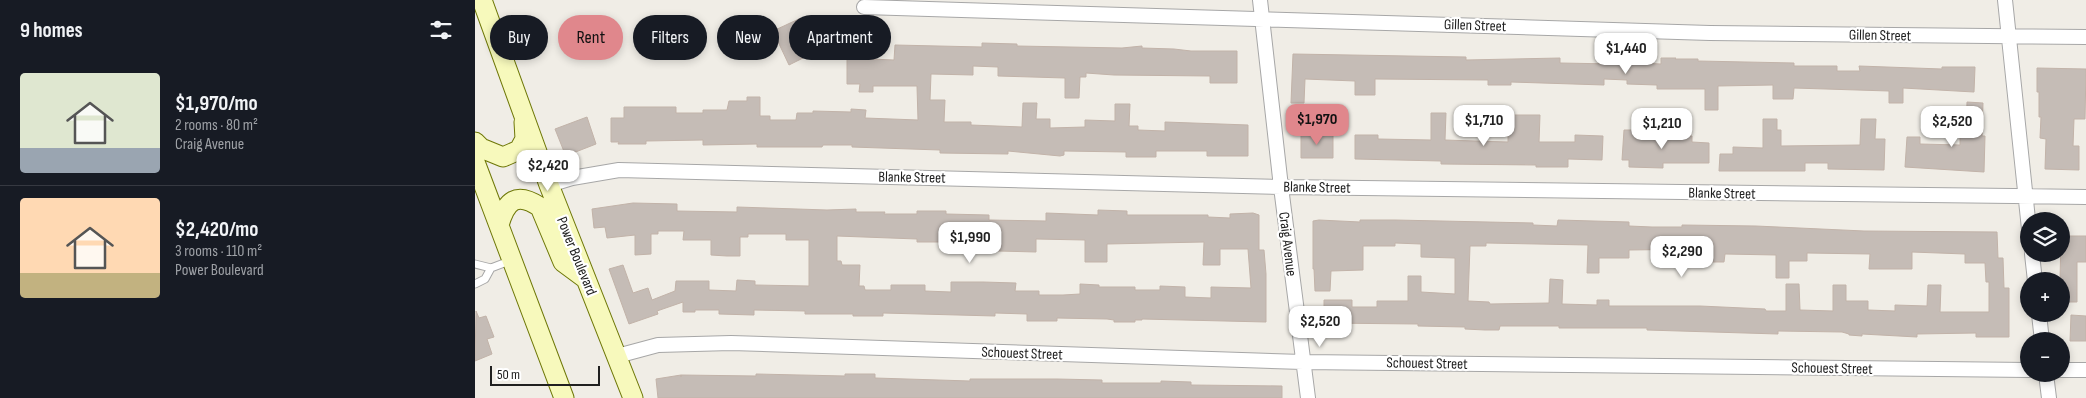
<!DOCTYPE html>
<meta charset="utf-8">
<style>
:root{--surface:#171b24;--page:#242831;--text:#f1f3f6;--muted:#9ea1a6;--line:#363941;--accent:#e0878c}
body{margin:0;font-family:"Sofia Sans Condensed",sans-serif;background:var(--page);color:var(--text);height:100vh;display:flex;flex-direction:column;font-size:19px;white-space:nowrap}
*{box-sizing:border-box;margin:0}
p{font-size:16px;color:var(--muted)}
.icon{flex:none;width:28px;height:28px;fill:none;stroke:currentColor;stroke-width:2;stroke-linecap:round;stroke-linejoin:round}
.map{position:relative;flex:1;overflow:hidden}
.details{display:flex;flex-direction:column;background:var(--surface);width:475px}
.details>*{flex:none}
.banner{position:absolute;left:15px;top:15px;width:475px;height:45px;display:flex;gap:10px}
.tools{position:absolute;left:1545px;top:212px;display:grid;gap:10px}
.tools a{display:grid;place-items:center;width:50px;height:50px;border-radius:50%;background:var(--surface);box-shadow:0 2px 8px #0003;font-size:25px}
.scale{position:absolute;left:15px;bottom:12px;width:110px;box-sizing:border-box;padding-left:5px;border:2px solid #202020;border-top:0;font-size:14px;line-height:18px;white-space:nowrap;color:#202020;-webkit-text-stroke:4px #fff;paint-order:stroke}
.price{position:absolute;translate:-50% -42px;padding:0 11px;border-radius:10px;background:#fff;color:#222;font-size:16px;line-height:32px;filter:drop-shadow(0 1px 2px #0008)}
.price::after{content:'';position:absolute;left:50%;top:30px;width:15px;height:11px;margin-left:-8px;background:inherit;clip-path:polygon(0 0,100% 0,50% 100%)}
.price.selected{background:var(--accent);color:#111}
ul{padding:0;list-style:none}
li{display:flex;align-items:center;gap:15px;height:125px;padding:0 20px}
li+li{border-top:1px solid var(--line)}
li span{display:grid;place-items:center;flex:none;width:140px;height:100px;border-radius:5px;color:#555}
li>.icon{margin-inline-start:auto}
span .icon{width:60px;height:60px;fill:#fffc;stroke-width:1}
li b{font-size:21px}
h2{display:flex;justify-content:space-between;align-items:center;height:60px;padding:0 20px;font-size:21px}
.chip{padding:0 18px;border-radius:22px;background:var(--surface);box-shadow:0 2px 8px #0003;font-size:18px;line-height:45px}
.chip.selected{background:var(--accent);color:#111}
main{display:flex;flex:1;min-height:0}
.map>svg:first-child{display:block}
.building{fill:#c5bcb6;stroke:#c2b3a9;fill-rule:evenodd}
.lines{fill:none;stroke-linecap:round;stroke-linejoin:round}
.service-casing{stroke:#a7a7a7;stroke-width:9}
.minor-casing{stroke:#a7a7a7;stroke-width:16}
.secondary-casing{stroke:#6e7707;stroke-width:21}
.service{stroke:#fff;stroke-width:7}
.minor{stroke:#fff;stroke-width:14}
.secondary{stroke:#f7f9bc;stroke-width:19}
.labels{text-anchor:middle;stroke-width:4.5;stroke-linejoin:round;paint-order:stroke}
.street-label{font-size:15px;fill:#202020;stroke:#fff}
</style>
<main>
<section class="details">
<h2>9 homes<svg class="icon" aria-label="filters" viewBox="0 0 24 24"><path d="M4 7h16M4 17h16"/><circle cx="9" cy="7" r="2"/><circle cx="15" cy="17" r="2"/></svg></h2>
<ul>
<li><span style="background:linear-gradient(#dfe7d0 75%,#9aa5b1 0)"><svg class="icon" aria-label="home" viewBox="0 0 24 24"><path d="M3 11l9-7 9 7M6 9v11h12V9"/></svg></span><div><b>$1,970/mo</b><p>2 rooms · 80 m²</p><p>Craig Avenue</p></div></li>
<li><span style="background:linear-gradient(#ffd9b3 75%,#c2b280 0)"><svg class="icon" aria-label="home" viewBox="0 0 24 24"><path d="M3 11l9-7 9 7M6 9v11h12V9"/></svg></span><div><b>$2,420/mo</b><p>3 rooms · 110 m²</p><p>Power Boulevard</p></div></li>
</ul>
</section>
<div class="map">
<svg width="1611" height="398" viewBox="0 0 1611 398">
<rect width="100%" height="100%" fill="#f0ede6"/>
<path class="building" d="M326 18 342 51 314 65 298 31Z
M507 43 542 44V46L647 48 667 46V48L699 49 716 51H762V83H735V76L639 75 611 73V77H605L604 98H590V78L523 76V67L498 66V75L456 74 455 100H470L469 122H496V125L547 127 548 103H562L561 119H575V128L610 127V120L640 121V104H655L654 126H663V130L690 131V122L773 125V156H732V151H681V157H651V152L589 151V155L585 156 533 151V154L465 153V150L377 147V145H348L347 147H282V144L228 145V140L171 141V144H143L144 142H136V118H149V107H201V113H228V110H252L254 101H272V97H285V116H295V120H321L322 113H338V111L376 112V109L391 110 390 118 443 120 442 86H398V92H384L385 84H372V58L419 60 420 45 507 47Z
M818 54 991 57V60L1085 58V63L1139 64V62L1186 64V58H1201L1200 59H1223V61L1319 63V66H1362V71H1385L1384 66 1467 69V67H1500L1499 92 1428 88V103H1414V91L1319 88 1318 99H1298V85L1243 86V110H1230V89H1182V85L1152 84V80L1129 79V85L1036 82V85H1013V80L900 79V95H880V81L830 79 829 103H816Z
M1562 68 1611 69 1610 119H1599L1598 146H1604V170L1570 169 1571 139 1565 138 1566 117H1564V92H1562Z
M1492 102 1508 103 1507 136H1510L1509 172 1430 167 1432 137H1445V144L1485 145V135H1491Z
M956 113H971L970 140 999 141 1033 142V115H1065L1064 142H1100V135L1128 136 1127 160 1093 159V167H1061V165L966 164V161L880 159V135H903V139L956 140Z
M112 117 121 144 98 153 97 151 90 154 80 129Z
M1288 119H1302V130H1306V146L1385 145 1386 119H1401L1400 139H1410L1409 170 1353 169V163H1330V171H1244L1245 154H1258V147L1288 148Z
M1149 130H1174L1181 136H1217V142L1234 143V163H1188V168L1154 167V160H1147Z
M826 133H858V158H826Z
M158 203 202 204V211L262 212V207L352 210 381 209V212H410L409 214H442V211H471V214L514 215V220L571 221V213L623 215V210L652 211V215H733V217L755 218V214L778 213 784 215V250H789L791 274V322L667 319V320H660V322H639V320L632 319 582 318V321H552V314L520 313V316L408 313V316H378V314H330V311L279 310V315L244 314V310H220V312H208V302L182 311 183 314 154 324 134 269 148 265 158 293 173 288 177 300 200 291 201 281H234V290L261 291 262 280 280 281V285L334 286V240H311V234H273V237H265V256H252L236 255V240H208L209 231H183V234H176V254L160 255V235L132 238 130 227 119 228 117 209ZM362 236 442 239V242H479V244H485L486 251 499 250V244H523V251L561 252V239L610 240V262H632V244L729 242 728 265H745V249H773L776 288 736 287V298L710 297V287L685 286V290H660V287H624V285L605 284V294L588 295H564V291H540L541 283 508 282H476V292L450 291V285H416V290H390L389 286H384L385 265H367L366 261H362Z
M844 220 885 222V220H920L1058 223V225L1082 226 1083 220 1154 222V226L1177 227H1207V225L1281 226 1389 231 1522 232 1523 258H1528L1529 288H1534V337H1501V333L1442 334V337L1387 334V336L1374 335V334L1367 332 1303 331V334L1172 330V328H1084V326H1025L1024 330H1010L990 329V327L943 326V324L849 323V300H877V307H902V301H933V276H946V292L980 294V258L946 257V244L920 243V246H888V270L856 271 855 291H840L839 269H838V221ZM1011 243 1113 245 1112 273H1124V258H1154V250L1229 249V262H1249L1250 254 1301 255V278H1314V261H1332V253L1395 254 1394 269H1437V252L1490 254V263H1510L1511 282H1514V312H1465L1466 285H1453L1452 306 1420 305V311L1393 310V301H1371V285H1358V311L1325 310 1324 284H1311V311H1291L1290 309 1225 306H1134V300H1122V305L1087 304 1088 280 1075 279 1074 303 1015 304 1014 302 993 301 995 246H1011Z
M1591 236H1611V262H1602V302H1589L1588 283 1585 281 1586 237Z
M1 311 4 318 11 316 19 337 12 339 17 354 0 361Z
M1596 315 1611 316V341H1595Z
M281 374 370 376V374H400V378L495 381V379H582L627 380V383H686V381L716 382V385L807 386V398H183L181 379 206 375V377V375L281 376Z"/>
<g class="lines">
<g class="service-casing">
<path id="service" d="M0 264 16 268 37 260
M0 284 10 279 16 268"/>
</g>
<g class="minor-casing">
<path id="minor" d="M785 0 806 187 833 398
M1530 0 1554 229
M389 7 1235 33 1611 37
M74 185 97 178 144 170 806 187 1611 197
M1557 254 1560 281
M1564 314 1567 341
M142 356 183 345 256 343 828 362 1554 370
M1586 370H1611
M1571 374 1574 398"/>
</g>
<g class="secondary-casing">
<path id="secondary" d="M7 0 74 185 158 398
M0 142 6 148 28 157 44 150 50 139 49 122
M0 162 89 398
M24 225C31 201 41 191 65 207L88 262 111 279"/>
</g>
<use href="#service" class="service"/>
<use href="#minor" class="minor"/>
<use href="#secondary" class="secondary"/>
</g>
<g class="labels">
<g class="street-label">
<text transform="translate(1000 25) rotate(2)" y="5">Gillen Street</text>
<text transform="translate(1405 35) rotate(1)" y="5">Gillen Street</text>
<text transform="translate(437 177) rotate(1)" y="5">Blanke Street</text>
<text transform="translate(842 187) rotate(1)" y="5">Blanke Street</text>
<text transform="translate(1247 193) rotate(1)" y="5">Blanke Street</text>
<text transform="translate(813 244) rotate(83)" y="5">Craig Avenue</text>
<text transform="translate(102 256) rotate(68)" y="5">Power Boulevard</text>
<text transform="translate(547 353) rotate(2)" y="5">Schouest Street</text>
<text transform="translate(952 363) rotate(1)" y="5">Schouest Street</text>
<text transform="translate(1357 368) rotate(1)" y="5">Schouest Street</text>
</g>
</g>
</svg>
<div class="tools">
<a><svg class="icon" aria-label="layers" viewBox="0 0 24 24"><path d="M12 4l9 5-9 5-9-5zM3 14l9 5 9-5"/></svg></a>
<a>+</a>
<a>−</a>
</div>
<div class="scale">50 m</div>
<b class="price" style="left:1151px;top:75px">$1,440</b>
<b class="price selected" style="left:842px;top:146px">$1,970</b>
<b class="price" style="left:1009px;top:147px">$1,710</b>
<b class="price" style="left:1477px;top:148px">$2,520</b>
<b class="price" style="left:1187px;top:150px">$1,210</b>
<b class="price" style="left:73px;top:192px">$2,420</b>
<b class="price" style="left:495px;top:264px">$1,990</b>
<b class="price" style="left:1207px;top:278px">$2,290</b>
<b class="price" style="left:845px;top:348px">$2,520</b>
<div class="banner">
<a class="chip">Buy</a>
<a class="chip selected">Rent</a>
<a class="chip">Filters</a>
<a class="chip">New</a>
<a class="chip">Apartment</a>
</div>
</div>
</main>
